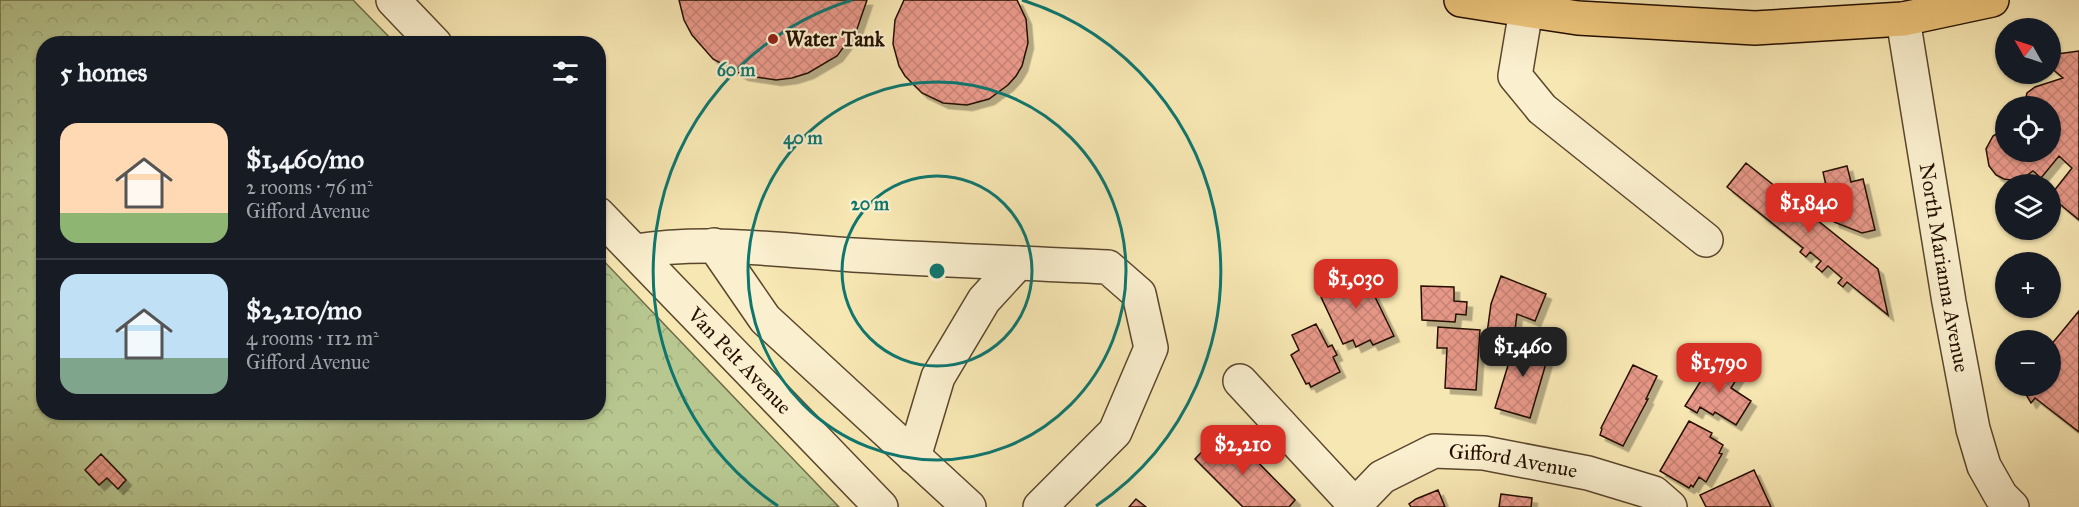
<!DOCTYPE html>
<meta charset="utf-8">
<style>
:root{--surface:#171b24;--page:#20242c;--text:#f1f3f6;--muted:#9ea1a6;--line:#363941;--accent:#d93025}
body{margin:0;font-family:"IM FELL Great Primer",serif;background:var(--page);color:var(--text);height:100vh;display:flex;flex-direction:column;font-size:22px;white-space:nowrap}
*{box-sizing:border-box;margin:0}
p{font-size:20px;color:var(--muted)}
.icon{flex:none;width:33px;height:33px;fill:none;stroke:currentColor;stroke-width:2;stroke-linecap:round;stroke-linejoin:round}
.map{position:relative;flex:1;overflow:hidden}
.sheet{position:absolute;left:36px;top:36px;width:570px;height:384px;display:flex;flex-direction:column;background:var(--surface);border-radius:24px;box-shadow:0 2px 4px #0004}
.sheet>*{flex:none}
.needle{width:39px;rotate:309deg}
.fabs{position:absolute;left:1995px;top:18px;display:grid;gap:12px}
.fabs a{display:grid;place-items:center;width:66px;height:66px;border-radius:50%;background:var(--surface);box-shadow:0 2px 4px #0004;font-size:30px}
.price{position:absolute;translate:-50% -51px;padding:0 14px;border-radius:12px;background:var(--accent);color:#fff;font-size:20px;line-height:39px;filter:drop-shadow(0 2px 3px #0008)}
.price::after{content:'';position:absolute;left:50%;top:36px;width:18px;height:14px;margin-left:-9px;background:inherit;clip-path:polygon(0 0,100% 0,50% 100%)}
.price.selected{background:#222;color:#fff}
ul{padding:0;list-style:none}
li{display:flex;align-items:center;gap:18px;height:150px;padding:0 24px}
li+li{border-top:2px solid var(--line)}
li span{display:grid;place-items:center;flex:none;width:168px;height:120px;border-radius:18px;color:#555}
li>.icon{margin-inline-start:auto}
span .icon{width:72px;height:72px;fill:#fffc;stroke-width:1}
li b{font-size:26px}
h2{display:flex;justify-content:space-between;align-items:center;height:72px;padding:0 24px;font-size:26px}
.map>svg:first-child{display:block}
.park{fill:url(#park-crowns);stroke:#6e6c48;stroke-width:1.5}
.building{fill:url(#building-cross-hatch);stroke:#251000;stroke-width:1.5;filter:url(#shadow)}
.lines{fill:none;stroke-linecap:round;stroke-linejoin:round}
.minor-casing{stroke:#5a462d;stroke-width:36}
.major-casing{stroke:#251000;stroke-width:36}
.minor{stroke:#faefce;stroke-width:33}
.major{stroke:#ecc47a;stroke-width:33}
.ring{fill:none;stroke:#0f766e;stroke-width:3}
.poi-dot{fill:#8f2418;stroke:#faefce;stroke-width:2}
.labels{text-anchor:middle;stroke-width:4.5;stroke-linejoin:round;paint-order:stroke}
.poi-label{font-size:21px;font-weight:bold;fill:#251000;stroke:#faefce;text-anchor:start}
.street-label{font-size:21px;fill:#251000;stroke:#faefce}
.centre{fill:#0f766e;stroke:#faefce;stroke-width:3}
.ring-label{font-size:18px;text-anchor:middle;font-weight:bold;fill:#0f766e;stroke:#faefce;stroke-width:4.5;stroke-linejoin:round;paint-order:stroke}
</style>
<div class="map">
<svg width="2079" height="507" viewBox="0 0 2079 507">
<defs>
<pattern id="park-crowns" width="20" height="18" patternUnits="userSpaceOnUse" patternTransform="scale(1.5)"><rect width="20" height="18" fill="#b8c790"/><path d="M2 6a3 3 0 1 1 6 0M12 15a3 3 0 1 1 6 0" fill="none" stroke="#9eaa7a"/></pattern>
<pattern id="building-cross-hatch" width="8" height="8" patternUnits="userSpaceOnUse" patternTransform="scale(1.5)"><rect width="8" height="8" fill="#e79888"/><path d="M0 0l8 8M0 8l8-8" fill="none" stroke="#c68274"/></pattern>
<filter id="shadow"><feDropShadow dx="5.5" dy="5.5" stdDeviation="0" flood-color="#0004"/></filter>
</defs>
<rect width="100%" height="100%" fill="#f7e7b3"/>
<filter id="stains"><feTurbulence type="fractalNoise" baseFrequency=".00333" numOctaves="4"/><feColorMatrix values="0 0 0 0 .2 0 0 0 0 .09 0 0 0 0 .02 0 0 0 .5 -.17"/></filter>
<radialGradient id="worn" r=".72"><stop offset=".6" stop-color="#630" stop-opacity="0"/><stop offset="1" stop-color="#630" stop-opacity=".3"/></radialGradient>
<path class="park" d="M0 0H353L395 43 44 44V412H598L599 256 839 507H0Z"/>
<path class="building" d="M679 0H867L857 29 837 56 808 73 792 78 776 80 743 75 713 59 692 35 684 20Z
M904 0H1017L1026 19 1028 43 1022 66 1016 76 1008 85 989 99 967 105 943 103 922 93 905 76 899 66 893 44 895 20Z
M2079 51V220L2050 196 2072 168 2059 156 2041 178 2033 171 2026 176 2011 180 2004 179 1996 175 1989 166 1986 149 1993 136 2006 128V152H2050V106H2026L2025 101 2027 93 2035 87 2063 78 2050 67V55Z
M1746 163 1878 269 1888 315 1847 282 1843 287 1838 283 1842 278 1828 266 1822 272 1816 267 1821 261 1810 252 1806 257 1800 252 1803 248 1727 187Z
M1847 166 1851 182 1863 179 1875 230 1862 233 1834 222 1823 172Z
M1360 266 1394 336 1373 345 1370 340 1356 347 1353 340 1343 344 1321 297 1329 293 1325 283Z
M1501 276 1546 294 1535 321 1517 314 1514 338H1510L1508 351 1485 348 1491 304Z
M1421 286 1454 287V301L1467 302 1466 315 1456 314 1455 322 1422 320Z
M2079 311V432L2035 398 2031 403 2021 386H2050V346Z
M1316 324 1328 347 1332 345 1337 355 1333 357 1340 372 1311 387 1309 383 1306 384 1291 355 1299 350 1292 335Z
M1438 327 1480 330 1476 390 1445 388 1447 348H1437Z
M1517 336 1536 341 1535 344 1544 346 1542 351 1549 353 1530 418 1495 408Z
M1714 360 1739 375 1731 388 1751 401 1736 425 1715 412 1713 415 1700 407 1697 413 1685 406Z
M1633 365 1657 376 1646 399H1648L1623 446 1600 435 1602 429 1601 428Z
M1689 421 1712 433 1710 437 1723 445 1719 453 1722 454 1706 482 1699 477 1693 487 1691 485 1689 488 1660 471Z
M1233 437 1295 500 1289 507H1243L1195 459 1215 438 1223 446Z
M101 454 126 480 118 489 107 478 99 485 85 470Z
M1754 470 1771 507H1706L1700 495Z
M1438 490 1445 507H1411L1409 504 1416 499Z
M1501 494 1532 498 1531 507H1499Z
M1136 499 1146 507H1129Z"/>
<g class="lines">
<g class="minor-casing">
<g id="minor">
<path d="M393 0 435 44"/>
<path d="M1526 10 1515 76 1542 109 1706 240"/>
<path id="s1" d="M1903 19 1949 302 1973 429 1984 466 2001 496 2012 507"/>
<path id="s2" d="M598 214 881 507"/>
<path d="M714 245 765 319 969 507"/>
<path d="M635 251C709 240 779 250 853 255 938 260 1023 263 1108 267L1139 294 1151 348 1115 432 1040 507"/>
<path id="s3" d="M1240 381 1355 505 1382 477 1434 451 1484 453 1588 473 1654 493 1670 507"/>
<path d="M914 457 938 377 984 300 1018 263"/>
</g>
</g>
<g class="major-casing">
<path id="major" d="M1461 0 1578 18 1755 28 1903 19 1992 0"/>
</g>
<use href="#minor" class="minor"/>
<use href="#major" class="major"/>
</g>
<g class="ring">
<circle cx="937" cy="271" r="95"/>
<circle cx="937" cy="271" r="189"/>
<path d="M778 506A284 284 0 0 1 852 0M1022 0A284 284 0 0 1 1096 506"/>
</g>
<circle class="poi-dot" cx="773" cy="39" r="6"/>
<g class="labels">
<g class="poi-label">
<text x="785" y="46">Water Tank</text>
</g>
<g class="street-label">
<text dy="7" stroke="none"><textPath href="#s1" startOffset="252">North Marianna Avenue</textPath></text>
<text dy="7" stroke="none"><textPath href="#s2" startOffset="204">Van Pelt Avenue</textPath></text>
<text dy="7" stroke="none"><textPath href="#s3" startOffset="346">Gifford Avenue</textPath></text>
</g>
</g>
<circle cx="937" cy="271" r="9" class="centre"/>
<g class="ring-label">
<text x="736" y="76">60 m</text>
<text x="803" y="144">40 m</text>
<text x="870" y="210">20 m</text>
</g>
<rect width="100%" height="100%" filter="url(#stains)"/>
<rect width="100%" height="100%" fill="url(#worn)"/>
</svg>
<div class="fabs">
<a><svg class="needle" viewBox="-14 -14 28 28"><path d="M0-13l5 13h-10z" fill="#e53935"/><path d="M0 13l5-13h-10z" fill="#9ea1a6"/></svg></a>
<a><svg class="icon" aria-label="locate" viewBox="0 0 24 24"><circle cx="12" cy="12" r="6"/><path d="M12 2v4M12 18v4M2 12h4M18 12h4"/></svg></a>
<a><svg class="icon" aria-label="layers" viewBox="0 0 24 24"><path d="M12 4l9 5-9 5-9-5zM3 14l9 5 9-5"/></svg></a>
<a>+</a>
<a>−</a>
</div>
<b class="price" style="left:1809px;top:234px">$1,840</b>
<b class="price" style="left:1356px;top:310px">$1,030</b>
<b class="price selected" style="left:1523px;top:378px">$1,460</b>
<b class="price" style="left:1719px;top:394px">$1,790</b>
<b class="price" style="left:1243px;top:476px">$2,210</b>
<section class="sheet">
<h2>5 homes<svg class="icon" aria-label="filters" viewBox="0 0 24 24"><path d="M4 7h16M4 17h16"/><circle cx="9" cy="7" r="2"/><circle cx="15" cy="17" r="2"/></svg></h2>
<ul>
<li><span style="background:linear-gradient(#ffd9b3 75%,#8fb573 0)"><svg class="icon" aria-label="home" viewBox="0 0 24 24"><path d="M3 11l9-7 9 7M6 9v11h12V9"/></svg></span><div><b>$1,460/mo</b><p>2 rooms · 76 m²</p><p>Gifford Avenue</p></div></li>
<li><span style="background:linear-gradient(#bfe0f5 70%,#7fa58c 0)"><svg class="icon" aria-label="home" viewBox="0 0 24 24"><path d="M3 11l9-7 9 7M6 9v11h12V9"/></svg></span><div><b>$2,210/mo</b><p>4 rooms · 112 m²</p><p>Gifford Avenue</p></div></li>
</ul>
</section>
</div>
